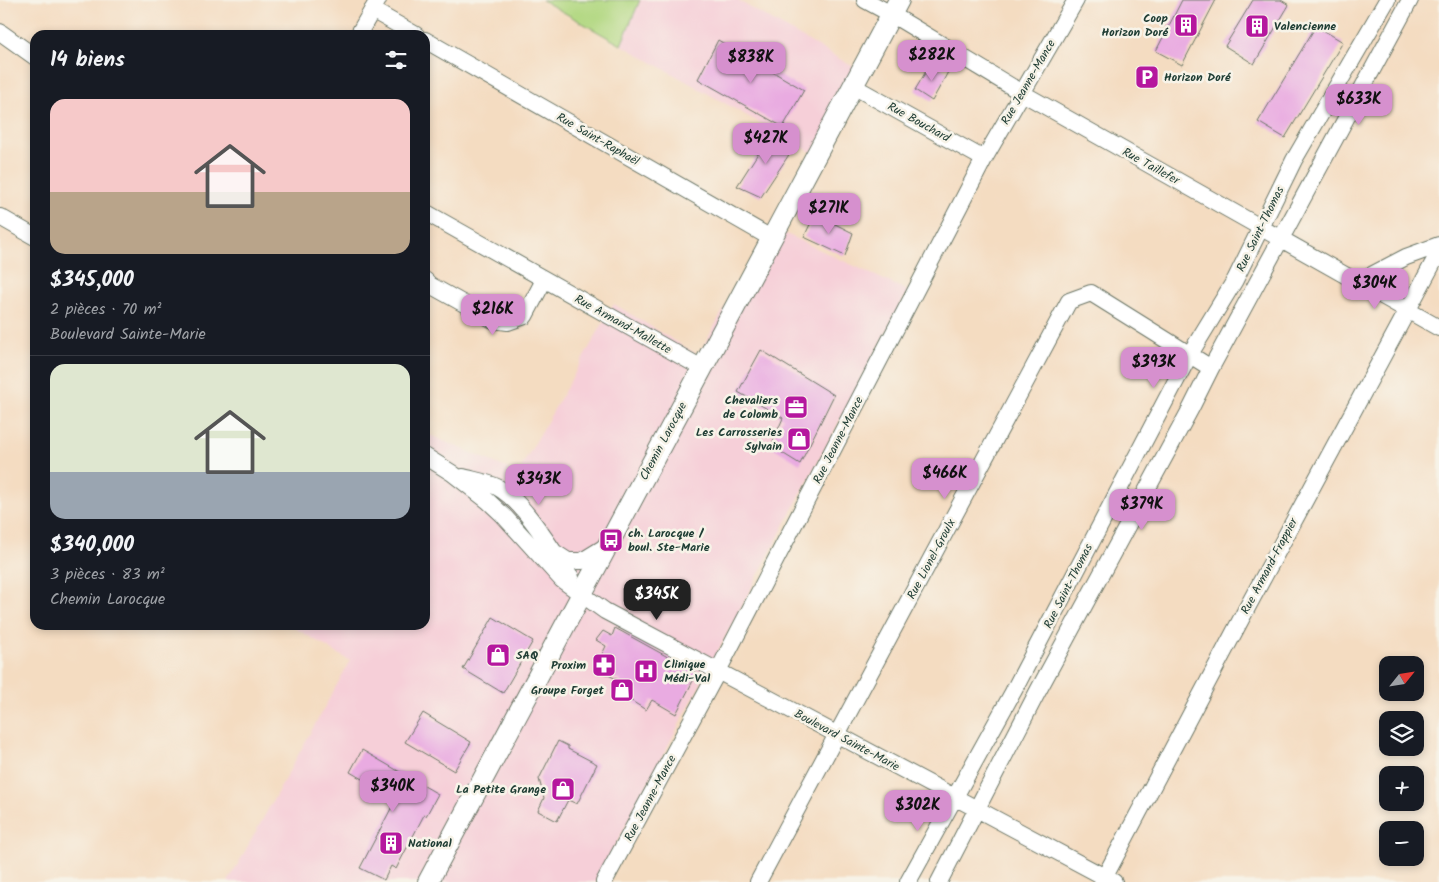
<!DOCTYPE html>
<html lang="fr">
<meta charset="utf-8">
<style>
:root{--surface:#171b24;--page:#242831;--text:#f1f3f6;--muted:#9ea1a6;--line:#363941;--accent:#d690ce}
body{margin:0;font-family:Kalam,sans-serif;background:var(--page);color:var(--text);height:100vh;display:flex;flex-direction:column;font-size:19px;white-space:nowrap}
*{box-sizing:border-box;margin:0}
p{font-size:16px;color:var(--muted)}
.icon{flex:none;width:28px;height:28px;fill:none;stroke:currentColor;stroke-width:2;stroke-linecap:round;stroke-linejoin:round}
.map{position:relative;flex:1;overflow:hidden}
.drawer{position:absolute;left:30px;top:30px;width:400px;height:600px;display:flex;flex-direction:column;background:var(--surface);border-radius:15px;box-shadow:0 2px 8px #0003}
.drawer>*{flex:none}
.needle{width:32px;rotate:60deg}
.fabs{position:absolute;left:1379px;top:656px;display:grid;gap:10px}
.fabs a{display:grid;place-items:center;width:45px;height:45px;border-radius:10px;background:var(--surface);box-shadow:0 2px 8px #0003;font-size:25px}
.price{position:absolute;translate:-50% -42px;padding:0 11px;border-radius:10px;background:var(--accent);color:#111;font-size:16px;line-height:32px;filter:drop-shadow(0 1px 2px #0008)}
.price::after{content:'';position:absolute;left:50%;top:30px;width:15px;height:11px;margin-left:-8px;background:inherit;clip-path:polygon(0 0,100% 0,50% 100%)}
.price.selected{background:#222;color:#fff}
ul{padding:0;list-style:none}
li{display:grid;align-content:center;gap:10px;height:265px;padding:0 20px}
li+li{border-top:1px solid var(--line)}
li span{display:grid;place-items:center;height:155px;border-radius:15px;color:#555}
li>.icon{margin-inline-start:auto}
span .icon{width:90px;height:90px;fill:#fffc;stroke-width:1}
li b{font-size:21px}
h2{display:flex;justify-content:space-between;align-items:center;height:60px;padding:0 20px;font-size:21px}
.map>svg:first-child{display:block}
.built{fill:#f6cfd8}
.green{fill:#b2d882;stroke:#688a5b}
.building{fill:#e9abe1}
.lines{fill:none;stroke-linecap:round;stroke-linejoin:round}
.minor-casing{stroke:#6a7565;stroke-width:18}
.major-casing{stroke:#6a7565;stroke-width:22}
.minor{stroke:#fff;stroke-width:16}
.major{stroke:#fff;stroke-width:20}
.labels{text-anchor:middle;stroke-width:5;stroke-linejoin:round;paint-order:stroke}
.poi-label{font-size:12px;font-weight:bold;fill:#1f3d34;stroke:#f7f3e8;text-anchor:end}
.street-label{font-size:12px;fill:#1f3d34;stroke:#f7f3e8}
</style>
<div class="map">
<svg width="1439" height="882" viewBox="0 0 1439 882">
<rect width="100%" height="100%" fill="#f7f3e8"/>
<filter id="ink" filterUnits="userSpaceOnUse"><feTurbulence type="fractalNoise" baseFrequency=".02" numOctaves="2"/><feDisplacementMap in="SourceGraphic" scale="10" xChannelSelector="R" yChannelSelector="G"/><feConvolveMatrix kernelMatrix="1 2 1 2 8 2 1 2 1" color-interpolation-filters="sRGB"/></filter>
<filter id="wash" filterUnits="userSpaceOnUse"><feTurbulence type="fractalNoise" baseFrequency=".0096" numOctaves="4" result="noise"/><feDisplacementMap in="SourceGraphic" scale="20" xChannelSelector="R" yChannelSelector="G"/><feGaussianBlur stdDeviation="1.12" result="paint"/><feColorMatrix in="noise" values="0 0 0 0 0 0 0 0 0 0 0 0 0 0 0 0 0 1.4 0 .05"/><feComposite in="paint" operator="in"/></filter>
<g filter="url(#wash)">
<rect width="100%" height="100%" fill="#f4dcc1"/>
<path class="built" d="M542 0H737L857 69 813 153Z
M771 227 908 291 596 882H228L350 661 290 625H425V433L518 473 614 304 698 355Z"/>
<path class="green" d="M542 0H640L621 45Z"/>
<g id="blocks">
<path class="building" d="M1182 0H1216L1182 65 1156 51Z
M1253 0H1281L1289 5 1254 64 1225 46Z
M1316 26 1343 42 1285 138 1258 122Z
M718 40 804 90 783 127 698 79Z
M931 63 948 72 932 101 915 90Z
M771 133 796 144 761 197 737 186Z
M815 214 853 233 845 256 804 237Z
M761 350 834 395 800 464 771 446 783 418 738 392Z
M493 617 533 641 503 693 463 669Z
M615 628 697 673 676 714 652 700 646 710 617 692 621 681 595 669 606 646 596 640 603 631 612 636Z
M423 713 471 742 454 771 405 742Z
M558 741 568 746V749L597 764 577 804 568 800 557 821 538 811 544 798 539 779Z
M362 750 438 794 426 816 424 815 396 869 391 866 384 880 360 868 396 799 350 772Z"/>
</g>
</g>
<g filter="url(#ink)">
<use href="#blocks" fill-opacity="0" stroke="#6a7565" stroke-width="1"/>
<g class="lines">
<g class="minor-casing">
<path id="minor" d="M865 0 891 14 1022 93 1439 328
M372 10 416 35
M0 32 35 57
M358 35 378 0
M425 40 771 238
M853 86 984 159
M425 212 702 368
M0 217 35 237
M425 280 430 285 493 320 508 322 525 316 544 280
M1358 282 1406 257 1439 245
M425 456 452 473 488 501 503 515 562 580 605 611 1114 882
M463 477C474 480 487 482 497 487 524 501 553 552 571 577
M554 552 568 561H582L608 545
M604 882 718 671 984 159 1076 0
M758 882 1069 301 1091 293 1211 368
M908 882 1013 692 1190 354 1235 280 1294 160 1387 0
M939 882 1038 691 1191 408 1211 368 1410 0
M1102 882 1248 606 1439 252"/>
</g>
<g class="major-casing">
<path id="major" d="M428 882 899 0"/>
</g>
<use href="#minor" class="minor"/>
<use href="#major" class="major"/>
</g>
</g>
<defs>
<g id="building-square" transform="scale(1.25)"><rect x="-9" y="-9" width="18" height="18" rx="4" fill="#b5179e" stroke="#f7f3e8"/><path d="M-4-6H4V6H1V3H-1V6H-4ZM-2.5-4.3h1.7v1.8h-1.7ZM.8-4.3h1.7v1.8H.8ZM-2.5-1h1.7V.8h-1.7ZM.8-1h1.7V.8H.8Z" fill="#fff"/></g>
<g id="parking-square" transform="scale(1.25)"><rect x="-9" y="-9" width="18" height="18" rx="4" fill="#b5179e" stroke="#f7f3e8"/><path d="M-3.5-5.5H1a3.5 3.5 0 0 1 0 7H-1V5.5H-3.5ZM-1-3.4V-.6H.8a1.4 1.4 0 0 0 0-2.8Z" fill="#fff"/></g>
<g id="office-square" transform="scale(1.25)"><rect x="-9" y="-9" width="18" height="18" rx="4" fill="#b5179e" stroke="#f7f3e8"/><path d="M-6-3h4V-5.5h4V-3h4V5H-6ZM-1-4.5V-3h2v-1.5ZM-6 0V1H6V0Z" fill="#fff"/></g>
<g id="shop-square" transform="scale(1.25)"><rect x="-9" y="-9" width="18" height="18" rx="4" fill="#b5179e" stroke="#f7f3e8"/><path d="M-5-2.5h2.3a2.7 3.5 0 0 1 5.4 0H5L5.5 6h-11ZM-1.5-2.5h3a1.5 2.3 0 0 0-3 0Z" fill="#fff"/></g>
<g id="bus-square" transform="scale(1.25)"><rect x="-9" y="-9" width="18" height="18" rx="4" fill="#b5179e" stroke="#f7f3e8"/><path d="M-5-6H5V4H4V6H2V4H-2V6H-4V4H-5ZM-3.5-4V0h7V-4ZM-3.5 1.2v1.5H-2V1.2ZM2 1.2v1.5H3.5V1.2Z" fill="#fff"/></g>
<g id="pharmacy-square" transform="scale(1.25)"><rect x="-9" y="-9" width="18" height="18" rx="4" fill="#b5179e" stroke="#f7f3e8"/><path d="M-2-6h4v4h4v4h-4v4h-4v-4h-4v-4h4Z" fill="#fff"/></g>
<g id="hospital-square" transform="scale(1.25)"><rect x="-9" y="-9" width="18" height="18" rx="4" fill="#b5179e" stroke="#f7f3e8"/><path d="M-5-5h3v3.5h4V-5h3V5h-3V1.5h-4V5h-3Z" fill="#fff"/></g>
</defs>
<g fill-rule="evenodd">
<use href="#building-square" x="1186" y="25"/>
<use href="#building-square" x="1257" y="26"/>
<use href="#parking-square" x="1147" y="77"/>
<use href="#office-square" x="796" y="407"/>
<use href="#shop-square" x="799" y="439"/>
<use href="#bus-square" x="611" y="540"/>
<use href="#shop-square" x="498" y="655"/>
<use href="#pharmacy-square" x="604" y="665"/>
<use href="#hospital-square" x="646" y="671"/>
<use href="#shop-square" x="622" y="690"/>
<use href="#shop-square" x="563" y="789"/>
<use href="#building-square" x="391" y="843"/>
</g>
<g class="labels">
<g class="poi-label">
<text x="1168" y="22">Coop<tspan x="1168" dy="14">Horizon Doré</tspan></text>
<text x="1274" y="30" text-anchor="start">Valencienne</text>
<text x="1164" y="81" text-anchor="start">Horizon Doré</text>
<text x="778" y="404">Chevaliers<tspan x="778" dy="14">de Colomb</tspan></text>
<text x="782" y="436">Les Carrosseries<tspan x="782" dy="14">Sylvain</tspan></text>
<text x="628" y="537" text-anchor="start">ch. Larocque /<tspan x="628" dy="14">boul. Ste-Marie</tspan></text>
<text x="516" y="659" text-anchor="start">SAQ</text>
<text x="664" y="668" text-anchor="start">Clinique<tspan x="664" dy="14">Médi-Val</tspan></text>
<text x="586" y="669">Proxim</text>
<text x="604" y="694">Groupe Forget</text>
<text x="546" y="793">La Petite Grange</text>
<text x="408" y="847" text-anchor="start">National</text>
</g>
<g class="street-label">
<text transform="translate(1028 82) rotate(-60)" y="4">Rue Jeanne-Mance</text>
<text transform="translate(919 122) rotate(29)" y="4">Rue Bouchard</text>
<text transform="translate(598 139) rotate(30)" y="4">Rue Saint-Raphaël</text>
<text transform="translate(1151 166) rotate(29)" y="4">Rue Taillefer</text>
<text transform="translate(1260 229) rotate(-64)" y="4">Rue Saint-Thomas</text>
<text transform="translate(623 324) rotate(29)" y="4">Rue Armand-Mallette</text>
<text transform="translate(838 440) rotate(-63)" y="4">Rue Jeanne-Mance</text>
<text transform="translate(663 441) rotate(-62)" y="4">Chemin Larocque</text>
<text transform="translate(931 559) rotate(-62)" y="4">Rue Lionel-Groulx</text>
<text transform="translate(1269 566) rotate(-62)" y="4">Rue Armand-Frappier</text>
<text transform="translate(1068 586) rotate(-63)" y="4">Rue Saint-Thomas</text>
<text transform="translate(847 740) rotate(28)" y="4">Boulevard Sainte-Marie</text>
<text transform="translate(650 798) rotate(-62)" y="4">Rue Jeanne-Mance</text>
</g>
</g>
</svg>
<div class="fabs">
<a><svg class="needle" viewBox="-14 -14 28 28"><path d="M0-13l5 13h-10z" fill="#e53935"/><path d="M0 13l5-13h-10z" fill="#9ea1a6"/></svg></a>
<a><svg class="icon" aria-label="layers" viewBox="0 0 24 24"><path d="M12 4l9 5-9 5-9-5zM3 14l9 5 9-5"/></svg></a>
<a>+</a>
<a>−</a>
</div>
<b class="price" style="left:932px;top:82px">$282K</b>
<b class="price" style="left:751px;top:84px">$838K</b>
<b class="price" style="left:1359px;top:126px">$633K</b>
<b class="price" style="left:766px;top:165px">$427K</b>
<b class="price" style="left:829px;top:235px">$271K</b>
<b class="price" style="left:1375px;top:310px">$304K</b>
<b class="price" style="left:493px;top:336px">$216K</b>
<b class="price" style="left:1154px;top:389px">$393K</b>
<b class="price" style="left:945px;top:500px">$466K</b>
<b class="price" style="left:539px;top:506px">$343K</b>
<b class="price" style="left:1142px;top:531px">$379K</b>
<b class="price selected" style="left:657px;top:621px">$345K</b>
<b class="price" style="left:393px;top:813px">$340K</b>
<b class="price" style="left:918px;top:832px">$302K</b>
<section class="drawer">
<h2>14 biens<svg class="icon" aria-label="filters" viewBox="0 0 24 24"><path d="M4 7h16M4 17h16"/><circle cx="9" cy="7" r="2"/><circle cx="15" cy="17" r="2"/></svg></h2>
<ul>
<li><span style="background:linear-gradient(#f6c9c9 60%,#b9a48a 0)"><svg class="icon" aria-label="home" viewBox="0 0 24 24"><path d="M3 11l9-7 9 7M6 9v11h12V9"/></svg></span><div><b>$345,000</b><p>2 pièces · 70 m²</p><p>Boulevard Sainte-Marie</p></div></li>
<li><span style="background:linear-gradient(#dfe7d0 70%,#9aa5b1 0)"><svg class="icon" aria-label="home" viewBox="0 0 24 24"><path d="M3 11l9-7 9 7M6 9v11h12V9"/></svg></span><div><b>$340,000</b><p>3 pièces · 83 m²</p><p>Chemin Larocque</p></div></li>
</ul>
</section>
</div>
